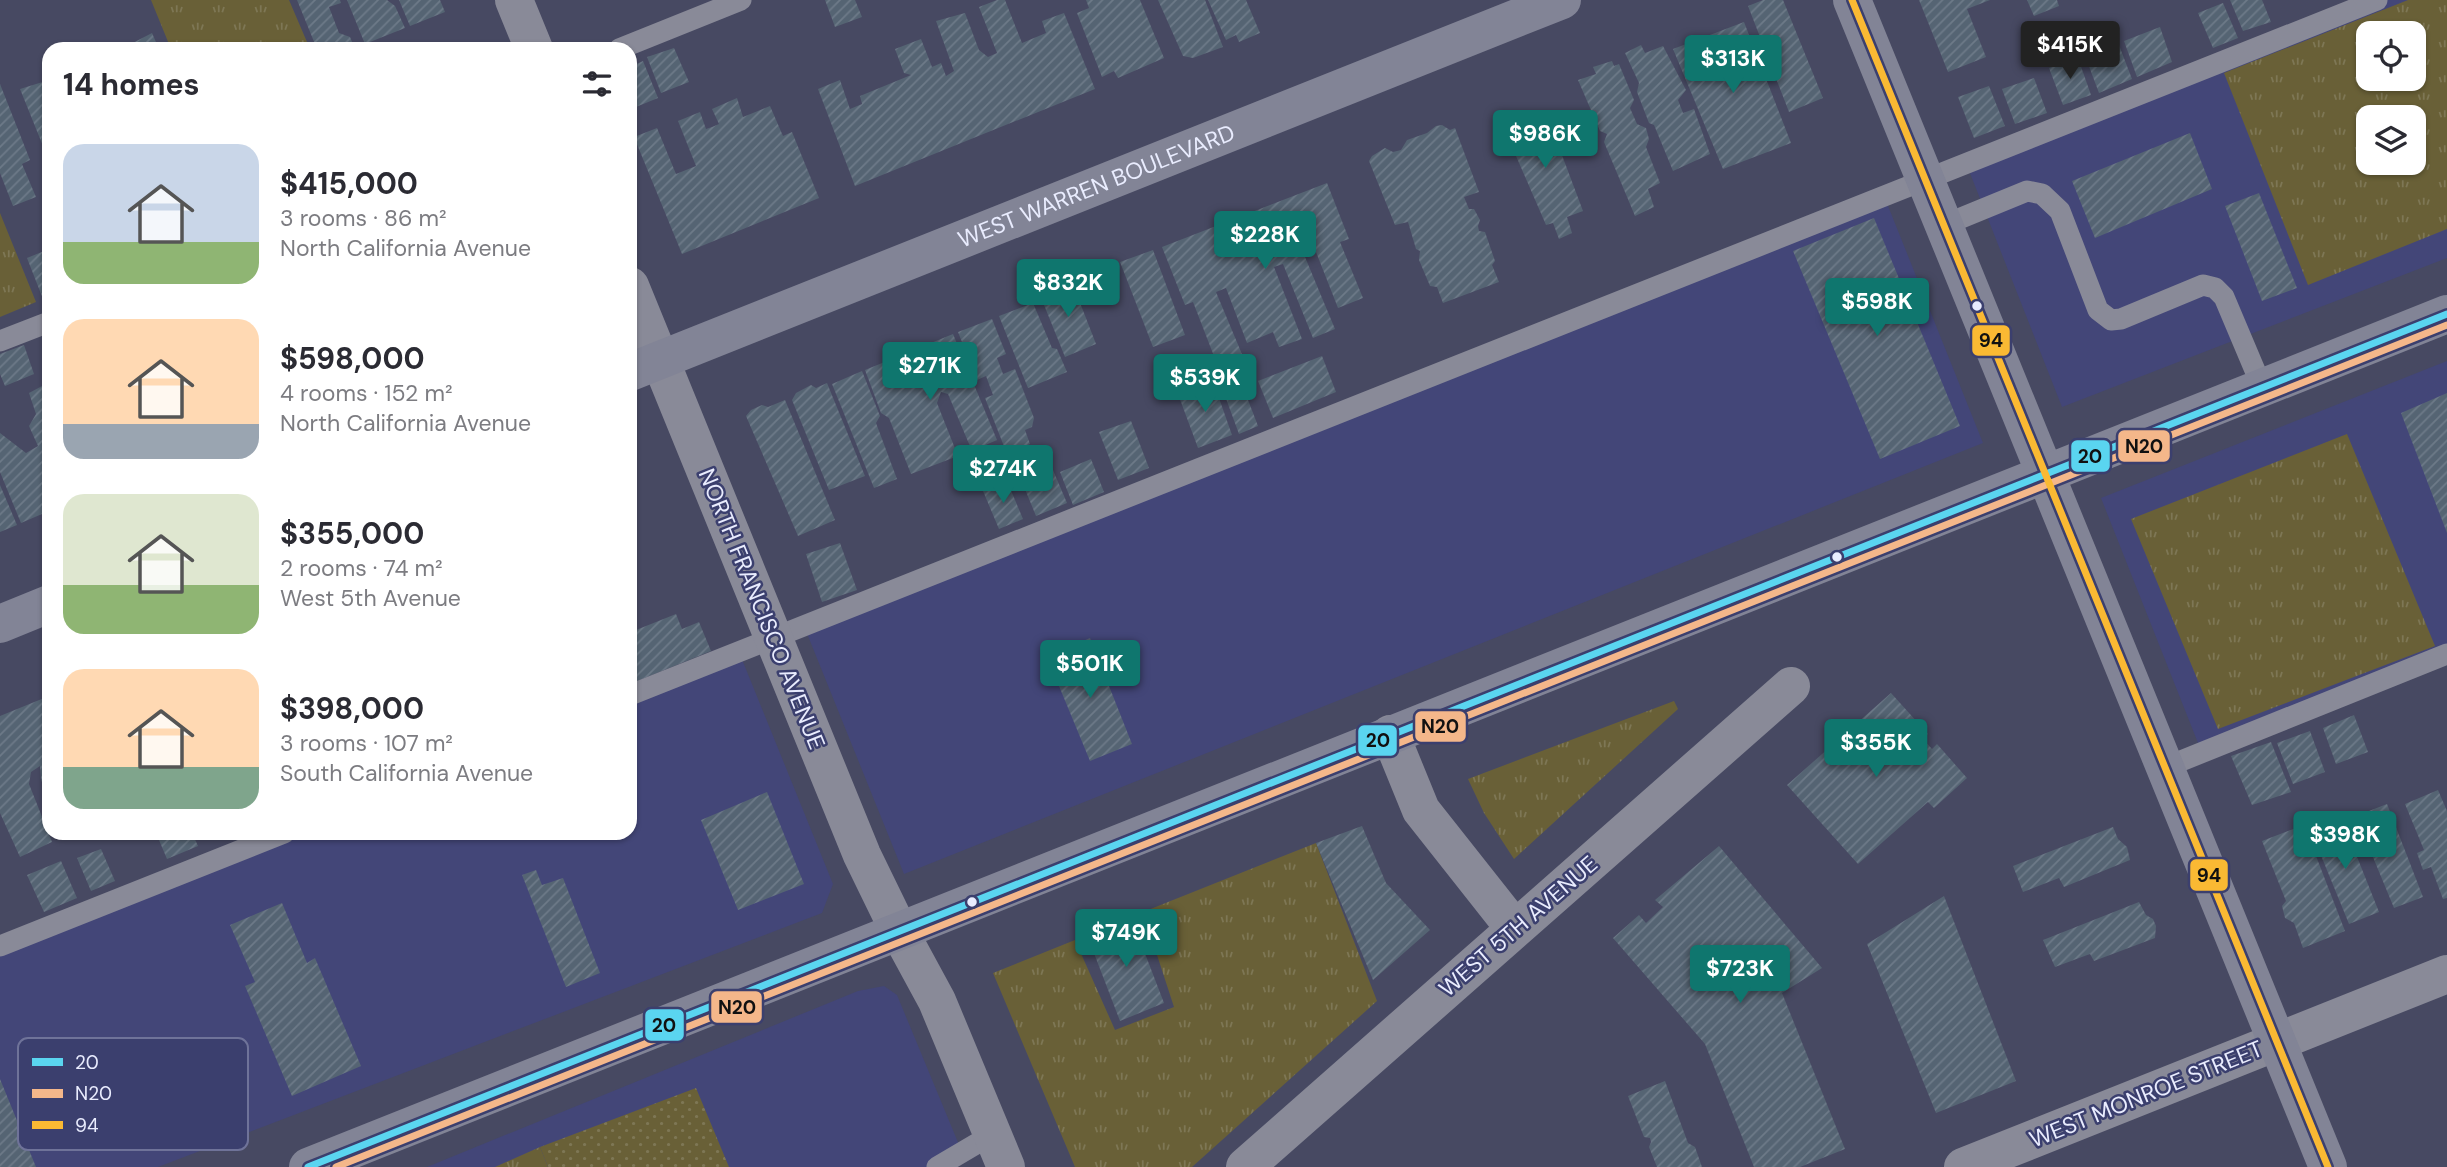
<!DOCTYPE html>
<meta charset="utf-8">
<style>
:root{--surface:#fff;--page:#f2f2f3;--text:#2b2b33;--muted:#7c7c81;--accent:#0f766e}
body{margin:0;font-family:"DM Sans",sans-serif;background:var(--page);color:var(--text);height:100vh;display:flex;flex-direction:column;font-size:26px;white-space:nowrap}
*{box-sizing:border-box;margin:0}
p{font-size:23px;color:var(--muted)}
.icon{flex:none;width:38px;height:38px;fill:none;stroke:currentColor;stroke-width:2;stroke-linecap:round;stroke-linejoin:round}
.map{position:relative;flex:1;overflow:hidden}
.details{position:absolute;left:42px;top:42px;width:595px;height:798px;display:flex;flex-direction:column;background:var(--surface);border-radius:21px;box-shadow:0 2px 5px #0004}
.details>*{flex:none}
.tools{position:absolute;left:2356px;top:21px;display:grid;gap:14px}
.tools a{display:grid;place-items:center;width:70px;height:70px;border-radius:14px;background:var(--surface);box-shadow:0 2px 5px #0004;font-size:35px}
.price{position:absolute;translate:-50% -60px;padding:0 16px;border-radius:7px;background:var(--accent);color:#fff;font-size:23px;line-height:46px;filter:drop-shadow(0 2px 4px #0008)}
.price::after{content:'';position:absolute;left:50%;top:42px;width:21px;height:16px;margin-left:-10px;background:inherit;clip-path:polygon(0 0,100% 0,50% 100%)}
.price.selected{background:#222;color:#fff}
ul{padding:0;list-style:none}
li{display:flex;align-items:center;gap:21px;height:175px;padding:0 21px}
li span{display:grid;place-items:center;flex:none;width:196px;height:140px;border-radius:21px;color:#555}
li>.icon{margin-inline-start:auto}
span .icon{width:84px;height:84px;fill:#fffc;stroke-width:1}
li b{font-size:30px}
h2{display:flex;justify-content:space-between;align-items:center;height:84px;padding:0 21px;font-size:30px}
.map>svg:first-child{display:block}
.built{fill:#434678;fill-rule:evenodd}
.grass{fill:url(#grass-tufts);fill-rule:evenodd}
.garden{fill:url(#garden-dots)}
.building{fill:url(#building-hatch)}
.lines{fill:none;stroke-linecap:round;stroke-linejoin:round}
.lane{stroke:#898a98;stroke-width:21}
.street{stroke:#898a98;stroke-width:38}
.secondary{stroke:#828496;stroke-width:38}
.bus-1-casing{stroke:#3b3f6e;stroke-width:12}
.bus-2-casing{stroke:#3b3f6e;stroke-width:12}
.bus-3-casing{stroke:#3b3f6e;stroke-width:12}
.bus-1{stroke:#5ad5f0;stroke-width:7}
.bus-2{stroke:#f4b78a;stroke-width:7}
.bus-3{stroke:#fab933;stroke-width:7}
.bus-dot{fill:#e9ecfe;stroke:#3b3f6e;stroke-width:2.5}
.labels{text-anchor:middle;stroke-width:5;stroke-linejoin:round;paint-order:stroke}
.street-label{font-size:23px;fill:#e9ecfe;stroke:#3b3f6e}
.key{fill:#3b3f6e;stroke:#6f7399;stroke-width:2}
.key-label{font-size:19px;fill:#e9ecfe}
.line-badge{stroke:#3b3f6e;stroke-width:2.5}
.pale-badge-label{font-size:19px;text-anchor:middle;font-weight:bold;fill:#111}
</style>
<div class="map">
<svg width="2447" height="1167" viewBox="0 0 2447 1167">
<defs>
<pattern id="grass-tufts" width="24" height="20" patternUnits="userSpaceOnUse" patternTransform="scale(1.75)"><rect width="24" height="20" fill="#696037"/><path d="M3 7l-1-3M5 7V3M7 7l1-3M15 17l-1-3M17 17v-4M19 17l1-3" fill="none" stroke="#7e7755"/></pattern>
<pattern id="garden-dots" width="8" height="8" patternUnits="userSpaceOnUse" patternTransform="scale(1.75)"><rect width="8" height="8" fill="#696037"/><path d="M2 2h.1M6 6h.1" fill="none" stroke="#7e7755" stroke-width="1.8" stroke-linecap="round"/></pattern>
<pattern id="building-hatch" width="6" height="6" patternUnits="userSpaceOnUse" patternTransform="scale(1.75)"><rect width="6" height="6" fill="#556473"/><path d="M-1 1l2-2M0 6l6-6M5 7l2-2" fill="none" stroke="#6d7a88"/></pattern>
</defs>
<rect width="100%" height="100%" fill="#474962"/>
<path class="built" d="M2377 0H2447V258L2062 407 1966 163ZM2368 33H2413V79H2368ZM2368 117H2413V163H2368Z
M1884 196 1983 443 904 874 804 626Z
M2447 361V654L2202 753 2101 498Z
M739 652 833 884 822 913 158 1167H0V946L283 833H630V695Z
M884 986 897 995 962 1152 937 1167H427L858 991Z"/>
<path class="grass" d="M151 0H289L310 49H171Z
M2408 0H2447V229L2308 285 2224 73ZM2368 33H2413V79H2368ZM2368 117H2413V163H2368Z
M0 213 36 302 0 317Z
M2347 434 2435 646 2218 729 2131 519Z
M1674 701 1678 709 1514 859 1484 813 1468 779Z
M1316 843 1377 1001 1192 1167H1075L993 973 1075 940 1115 1030 1174 1007 1143 912Z
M540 1147 548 1167H495Z"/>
<path class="garden" d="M696 1088 729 1167H548L540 1147Z"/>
<path class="building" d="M297 0H340L341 3 329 7 339 33 350 37 355 49H317Z
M347 0H387L395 6 405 28 365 44Z
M399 0H440L445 12 410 26Z
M825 0H855L862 17 835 27Z
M997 0H1005L1022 43 1046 33 1042 21 1064 13 1095 89 855 186 818 89 840 80 850 109 862 104 860 96 911 75 904 73 895 49 921 39 932 67 941 63 946 76 954 71 936 21 965 13 979 50 988 57 997 53 979 7Z
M1086 0H1140L1164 58 1118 78 1114 71 1102 77 1077 13 1089 8Z
M1158 0H1205L1223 47 1193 58 1183 56Z
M1208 0H1246L1260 33 1239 42 1236 35 1226 40Z
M1763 0H1783L1823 98 1789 112 1748 6Z
M1919 0H1990L1967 9 1986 57 1948 72Z
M2027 0H2057L2059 6 2034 16Z
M2230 0H2262L2271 22 2243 31Z
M2223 3 2238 38 2213 48 2198 13Z
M1744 22 1791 143 1723 169 1673 49Z
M2160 27 2172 62 2137 77 2124 41Z
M152 33 159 49H121Z
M2117 40 2132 79 2099 93 2084 53Z
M1641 45 1645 53 1663 46 1686 90 1678 100 1683 113 1694 109 1710 154 1673 171 1654 125 1649 123 1637 92 1639 83 1625 53Z
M674 48 689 82 661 93 647 57Z
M2078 58 2091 95 2063 105 2049 68Z
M643 61 658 98 631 109 630 67Z
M1612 61 1614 66 1619 64 1634 100 1630 108 1637 124 1646 128 1649 139 1646 147 1660 183 1648 189 1654 207 1635 216 1604 142 1607 134 1600 131 1578 80 1596 74 1593 67Z
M2034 78 2047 113 2015 124 2002 89Z
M49 80V161L20 89Z
M0 84 30 160 22 164 36 197 13 206 0 173Z
M1989 86 2005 126 1974 138 1958 97Z
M737 98 743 117 770 106 783 136 792 132 819 198 682 254 634 137 657 128 676 174 696 166 678 121 700 112 706 129 712 127 719 124 712 109Z
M1545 110 1583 211 1567 217 1572 233 1559 239 1553 223 1546 225 1503 126Z
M1442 125 1450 130 1455 128 1479 192 1464 197 1469 209H1474L1480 220 1478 226 1479 231 1485 232 1495 261 1492 265 1499 282 1443 303 1437 287 1430 286 1419 260 1420 251 1416 249 1408 222 1395 225 1369 161 1372 156 1385 148 1393 152 1401 150 1407 140 1427 133 1436 126Z
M2190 133 2212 189 2095 238 2072 181Z
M1327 183 1349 239 1340 242 1363 298 1338 308 1316 252 1305 257 1335 329 1313 338 1283 264 1274 267 1302 339 1279 347 1273 332 1247 343 1226 288 1216 292 1244 359 1219 369 1193 302 1185 305 1162 247Z
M2259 193 2297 288 2262 301 2225 206Z
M1874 218 1960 426 1880 459 1793 251Z
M49 249V296L43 299 27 258Z
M1153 250 1185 335 1153 347 1120 262Z
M1072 282 1096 344 1065 357 1040 295Z
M1033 303 1052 348 1057 349 1067 372 1028 388 999 316Z
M992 319 1006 354 997 358 1003 374 1015 369 1034 418 1032 427 1025 430 1030 444 1007 454 985 398 993 395 986 376 977 380 958 332Z
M953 334 997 440 972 451 948 394 941 392 937 403 958 456 911 474 889 418 881 413 865 370Z
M24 345 34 374 5 386 0 374V354Z
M1322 356 1336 392 1273 418 1258 381Z
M862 371 880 416 876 423 897 479 874 488 832 384Z
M1240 379 1258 426 1239 434 1221 385Z
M1213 381 1232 435 1198 448 1178 394Z
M827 383 865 476 829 490 792 400 796 393 811 385 816 388Z
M44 385 49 399V511L21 523 0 472V433L26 453 38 446 29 426 36 414 29 393Z
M2447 393V533L2401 413Z
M785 400 835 520 798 536 746 416 751 410 762 405 768 407Z
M1131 421 1149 468 1118 480 1099 432Z
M1091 459 1104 492 1073 505 1060 472Z
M1050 463 1067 503 1036 516 1020 477Z
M1007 481 1023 519 999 529 983 491Z
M0 485 17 525 0 532Z
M840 543 857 590 822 602 806 554Z
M676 614 682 629 699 622 711 651 630 684V615L636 630Z
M1090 638 1132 744 1090 761 1047 657Z
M1891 693 1928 734 1922 738 1932 749 1937 744 1967 778 1934 808 1928 802 1858 864 1787 785Z
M49 696V798L41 780 40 766 31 772 29 784 52 842 20 857 0 813V716Z
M2354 715 2368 752 2336 764 2323 728Z
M2310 731 2325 772 2293 784 2277 743Z
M2271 742 2291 792 2252 805 2231 756Z
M2438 790 2447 811V898L2443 899 2431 867 2423 870 2417 853 2424 850 2405 804Z
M767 792 804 884 738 910 701 820Z
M2387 804 2423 897 2394 908 2356 816Z
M2342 819 2379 912 2349 924 2311 831Z
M2304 825 2345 931 2303 948 2294 923 2285 918 2282 906 2286 901 2262 841Z
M1362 826 1386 883 1430 930 1373 980 1316 843Z
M2113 827 2118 839 2127 847 2130 860 2064 887 2059 878 2023 892 2013 866Z
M156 833H192L198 846 167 859Z
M1719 846 1822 968 1782 993 1845 1149 1800 1167H1754L1705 1044 1613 938 1639 915 1646 923 1663 907 1655 900Z
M101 849 115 881 91 891 77 858Z
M61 861 77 898 44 912 27 875Z
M536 870 542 885 563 878 600 973 566 987 522 875Z
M1944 896 2016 1081 1936 1113 1867 944Z
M2139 902 2146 915 2153 919 2156 926 2155 938 2094 961 2090 954 2055 967 2043 940Z
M282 903 307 963 315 958 361 1066 292 1096 245 986 255 982 230 925Z
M1131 917 1164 1003 1120 1021 1087 935Z
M0 1079 36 1167H0Z
M1665 1081 1688 1143 1695 1147 1702 1167H1657L1649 1147 1651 1142 1650 1138 1644 1137 1628 1096Z"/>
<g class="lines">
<path class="lane" d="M619 49 741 0
M1944 225 2027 191 2042 194 2060 211 2098 310 2111 320 2121 319 2203 285 2215 288 2224 297 2262 387
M0 341 49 322
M630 695 2377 0
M2166 767 2447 654
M0 946 284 833
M937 1167 993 1134"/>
<path class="street" d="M514 0 534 49
M630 286 862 855 899 931 937 1001 1006 1167
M1390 734 1421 810 1515 929
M1245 1167 1791 686
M1963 1167 2447 974"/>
<g class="secondary">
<path d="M1852 0 2328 1167"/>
<path id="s1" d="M630 372 1562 0"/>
<path d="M0 624 49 604"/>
<path d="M308 1167 2447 314"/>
</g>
<g class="bus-1-casing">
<path id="bus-1" d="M308 1167 2447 314"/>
</g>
<g class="bus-2-casing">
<path id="bus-2" d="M336 1167 2447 325"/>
</g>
<g class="bus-3-casing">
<path id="bus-3" d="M1852 0 2328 1167"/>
</g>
<use href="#bus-1" class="bus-1"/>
<use href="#bus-2" class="bus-2"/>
<use href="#bus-3" class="bus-3"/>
</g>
<g class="bus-dot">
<circle cx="1977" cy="306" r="6"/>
<circle cx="1837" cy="557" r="6"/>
<circle cx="972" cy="902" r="6"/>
</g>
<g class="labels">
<g class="street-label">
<text dy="8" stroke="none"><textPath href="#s1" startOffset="502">WEST WARREN BOULEVARD</textPath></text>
<text transform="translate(762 609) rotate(68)" y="8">NORTH FRANCISCO AVENUE</text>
<text transform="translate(1518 926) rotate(-41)" y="8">WEST 5TH AVENUE</text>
<text transform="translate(2146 1094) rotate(-22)" y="8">WEST MONROE STREET</text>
</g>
</g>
<rect x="18" y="1038" width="230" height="112" rx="10" class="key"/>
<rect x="32" y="1058" width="31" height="8" fill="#5ad5f0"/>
<rect x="32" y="1089" width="31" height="9" fill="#f4b78a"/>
<rect x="32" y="1121" width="31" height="8" fill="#fab933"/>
<g class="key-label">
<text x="75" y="1069">20</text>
<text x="75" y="1100">N20</text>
<text x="75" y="1132">94</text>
</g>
<g class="line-badge">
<rect x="1971" y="324" width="40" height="33" rx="7" fill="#fab933"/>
<rect x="2117" y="429" width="54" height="34" rx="7" fill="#f4b78a"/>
<rect x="2070" y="439" width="41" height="34" rx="7" fill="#5ad5f0"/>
<rect x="1414" y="710" width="53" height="33" rx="7" fill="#f4b78a"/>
<rect x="1357" y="724" width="41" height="33" rx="7" fill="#5ad5f0"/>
<rect x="2189" y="858" width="40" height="34" rx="7" fill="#fab933"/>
<rect x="710" y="990" width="53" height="34" rx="7" fill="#f4b78a"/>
<rect x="644" y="1008" width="41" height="34" rx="7" fill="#5ad5f0"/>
</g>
<g class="pale-badge-label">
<text x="1991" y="347">94</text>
<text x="2144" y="453">N20</text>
<text x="2090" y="463">20</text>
<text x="1440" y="733">N20</text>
<text x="1378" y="747">20</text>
<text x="2209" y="882">94</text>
<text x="737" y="1014">N20</text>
<text x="664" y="1032">20</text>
</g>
</svg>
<div class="tools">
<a><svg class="icon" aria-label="locate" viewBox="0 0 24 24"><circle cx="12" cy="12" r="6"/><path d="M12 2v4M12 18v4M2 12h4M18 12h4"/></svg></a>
<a><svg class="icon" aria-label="layers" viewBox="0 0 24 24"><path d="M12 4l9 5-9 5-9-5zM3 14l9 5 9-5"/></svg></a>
</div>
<b class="price selected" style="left:2070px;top:81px">$415K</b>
<b class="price" style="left:1733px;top:95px">$313K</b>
<b class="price" style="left:1545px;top:170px">$986K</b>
<b class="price" style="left:1265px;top:271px">$228K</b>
<b class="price" style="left:1068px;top:319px">$832K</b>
<b class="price" style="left:1877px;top:338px">$598K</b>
<b class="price" style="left:930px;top:402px">$271K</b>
<b class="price" style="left:1205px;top:414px">$539K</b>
<b class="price" style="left:1003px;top:505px">$274K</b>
<b class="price" style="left:1090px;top:700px">$501K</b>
<b class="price" style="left:1876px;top:779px">$355K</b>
<b class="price" style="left:2345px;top:871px">$398K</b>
<b class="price" style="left:1126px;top:969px">$749K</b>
<b class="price" style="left:1740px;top:1005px">$723K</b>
<section class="details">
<h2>14 homes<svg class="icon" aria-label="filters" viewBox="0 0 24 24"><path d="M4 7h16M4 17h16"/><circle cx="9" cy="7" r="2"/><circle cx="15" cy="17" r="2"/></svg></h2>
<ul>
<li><span style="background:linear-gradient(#c9d6e8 70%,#8fb573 0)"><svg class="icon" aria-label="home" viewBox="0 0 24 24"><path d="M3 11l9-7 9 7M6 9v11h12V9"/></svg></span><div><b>$415,000</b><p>3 rooms · 86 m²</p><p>North California Avenue</p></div></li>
<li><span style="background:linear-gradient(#ffd9b3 75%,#9aa5b1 0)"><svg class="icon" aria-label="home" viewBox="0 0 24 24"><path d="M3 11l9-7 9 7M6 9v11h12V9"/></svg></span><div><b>$598,000</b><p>4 rooms · 152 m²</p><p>North California Avenue</p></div></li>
<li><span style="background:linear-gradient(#dfe7d0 65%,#8fb573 0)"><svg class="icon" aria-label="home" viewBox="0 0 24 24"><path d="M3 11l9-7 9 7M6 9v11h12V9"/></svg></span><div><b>$355,000</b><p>2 rooms · 74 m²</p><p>West 5th Avenue</p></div></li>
<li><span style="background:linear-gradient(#ffd9b3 70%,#7fa58c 0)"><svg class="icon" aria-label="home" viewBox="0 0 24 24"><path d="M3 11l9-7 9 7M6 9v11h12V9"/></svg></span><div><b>$398,000</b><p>3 rooms · 107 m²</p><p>South California Avenue</p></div></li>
</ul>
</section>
</div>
